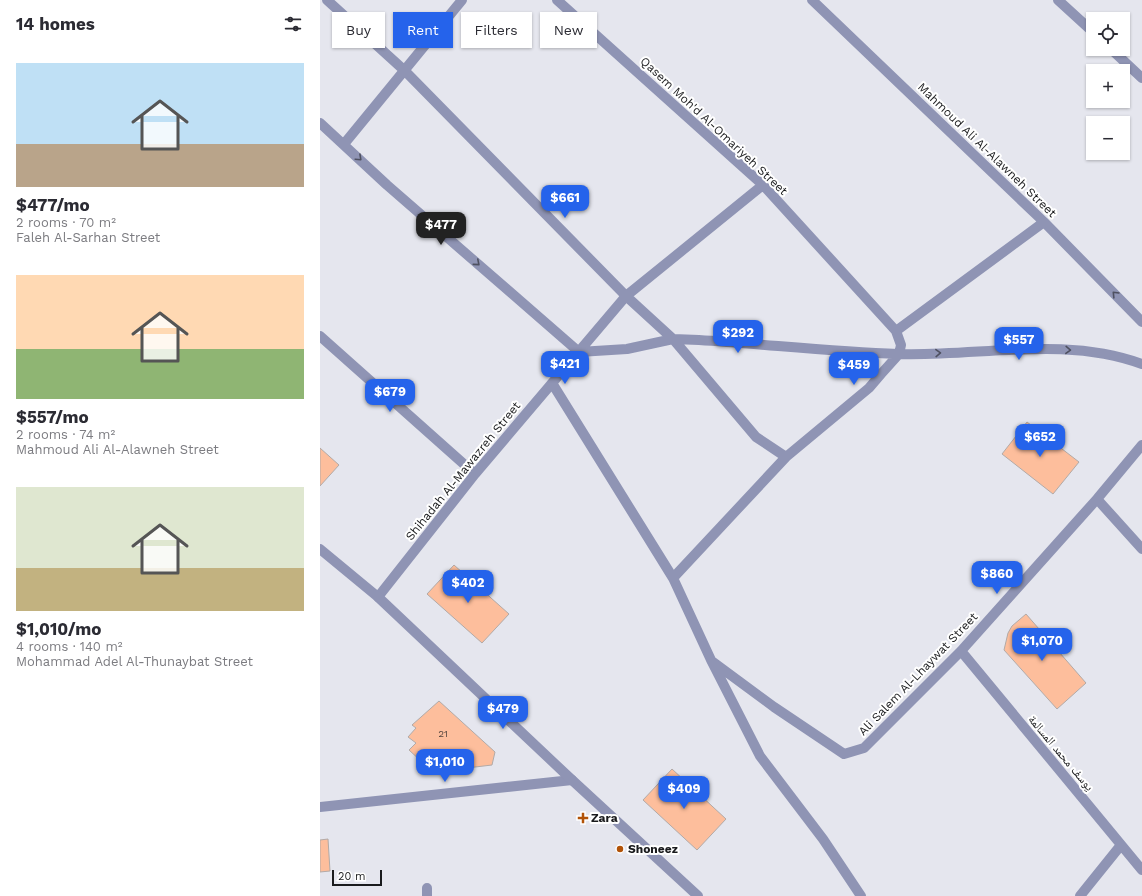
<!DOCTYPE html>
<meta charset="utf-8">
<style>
:root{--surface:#fff;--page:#f7f7f7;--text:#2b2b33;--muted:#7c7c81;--accent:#2563eb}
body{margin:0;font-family:"Work Sans","Noto Naskh Arabic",sans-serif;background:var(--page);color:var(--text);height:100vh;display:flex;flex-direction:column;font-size:15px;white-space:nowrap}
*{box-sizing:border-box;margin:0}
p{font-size:13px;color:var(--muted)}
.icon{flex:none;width:22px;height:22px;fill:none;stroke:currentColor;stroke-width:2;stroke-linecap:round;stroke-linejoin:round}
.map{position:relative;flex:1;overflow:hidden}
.drawer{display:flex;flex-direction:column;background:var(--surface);width:320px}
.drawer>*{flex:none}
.guide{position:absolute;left:12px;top:12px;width:380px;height:36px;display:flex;gap:8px}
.buttons{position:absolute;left:766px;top:12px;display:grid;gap:8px}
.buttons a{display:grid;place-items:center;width:44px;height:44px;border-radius:0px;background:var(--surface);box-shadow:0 1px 3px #0004;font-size:20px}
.scale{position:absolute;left:12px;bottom:10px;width:50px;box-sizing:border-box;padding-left:4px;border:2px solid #1a1b1d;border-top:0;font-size:11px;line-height:14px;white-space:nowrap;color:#1a1b1d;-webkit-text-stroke:3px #fff;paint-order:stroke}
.price{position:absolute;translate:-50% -34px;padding:0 9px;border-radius:8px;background:var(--accent);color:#fff;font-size:13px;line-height:26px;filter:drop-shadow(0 1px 2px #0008)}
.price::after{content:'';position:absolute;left:50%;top:24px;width:12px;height:9px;margin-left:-6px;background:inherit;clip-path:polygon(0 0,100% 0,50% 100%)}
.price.current{background:#222;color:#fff}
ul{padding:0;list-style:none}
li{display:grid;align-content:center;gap:8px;height:212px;padding:0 16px}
li span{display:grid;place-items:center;height:124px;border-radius:0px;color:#555}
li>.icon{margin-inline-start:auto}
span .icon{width:72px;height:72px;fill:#fffc;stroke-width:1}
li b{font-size:17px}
h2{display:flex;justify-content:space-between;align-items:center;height:48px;padding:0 16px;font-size:17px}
.chip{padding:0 14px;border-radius:0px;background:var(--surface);box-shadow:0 1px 3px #0004;font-size:14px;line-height:36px}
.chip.current{background:var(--accent);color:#fff}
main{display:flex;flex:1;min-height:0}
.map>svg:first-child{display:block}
.building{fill:#fdbe9c;stroke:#b2aaa7}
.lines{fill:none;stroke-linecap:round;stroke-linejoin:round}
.minor{stroke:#8f94b4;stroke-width:10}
.tertiary{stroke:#8f94b4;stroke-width:10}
.oneway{stroke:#4f5161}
.poi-dot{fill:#b15207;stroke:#fff;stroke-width:1.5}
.labels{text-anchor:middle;stroke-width:4;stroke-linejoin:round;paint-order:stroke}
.number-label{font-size:10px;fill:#53443d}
.street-label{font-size:12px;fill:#1a1b1d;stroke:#fff}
.poi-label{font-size:12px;font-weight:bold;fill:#1a1b1d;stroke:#fff;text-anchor:start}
</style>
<main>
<section class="drawer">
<h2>14 homes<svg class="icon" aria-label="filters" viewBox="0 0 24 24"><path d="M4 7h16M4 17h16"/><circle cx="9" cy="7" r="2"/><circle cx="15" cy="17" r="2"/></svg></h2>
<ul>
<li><span style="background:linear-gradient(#bfe0f5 65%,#b9a48a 0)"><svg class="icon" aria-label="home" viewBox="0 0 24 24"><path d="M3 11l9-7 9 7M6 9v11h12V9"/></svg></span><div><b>$477/mo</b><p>2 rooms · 70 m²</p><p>Faleh Al-Sarhan Street</p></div></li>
<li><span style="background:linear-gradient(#ffd9b3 60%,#8fb573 0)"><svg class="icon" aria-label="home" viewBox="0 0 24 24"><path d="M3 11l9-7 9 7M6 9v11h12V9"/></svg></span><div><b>$557/mo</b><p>2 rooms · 74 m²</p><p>Mahmoud Ali Al-Alawneh Street</p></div></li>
<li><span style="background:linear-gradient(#dfe7d0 65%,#c2b280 0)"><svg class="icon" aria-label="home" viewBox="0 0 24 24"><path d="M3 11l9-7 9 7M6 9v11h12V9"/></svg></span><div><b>$1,010/mo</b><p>4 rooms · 140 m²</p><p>Mohammad Adel Al-Thunaybat Street</p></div></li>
</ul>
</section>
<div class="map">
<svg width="822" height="896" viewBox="0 0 822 896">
<rect width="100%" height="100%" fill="#e5e6ee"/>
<path class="building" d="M707 422 759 462 733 494 682 454Z
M0 448 19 465 0 486Z
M134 565 189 614 162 643 107 594Z
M706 614 766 683 737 709 684 650 688 633 692 626Z
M119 701 175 752 172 765 113 772 89 750 96 743 88 737 96 728 92 725Z
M352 769 406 819 377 850 323 800Z
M8 839 10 871 0 872V840Z"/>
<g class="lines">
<path class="minor" d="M7 0 85 71 306 296 353 339 436 437 466 457
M237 0 443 185 576 331
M492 0 724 222 822 322
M738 0 773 32
M791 49 822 78
M0 123 67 185 259 352 307 349 353 339 379 340C445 344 512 352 578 354 658 357 744 335 822 364
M24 144 142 0
M0 336 155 474
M232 383 353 578 391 660 440 756 503 839 541 896
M777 499 822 549
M353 578 466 457 549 388 561 374 579 354 581 345 576 331 724 222
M58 597 155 474 306 296 443 185
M641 651 822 870
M393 662 454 707 524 754 544 748 641 651 777 499 822 445
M0 807 252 780
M107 888V896
M760 896 801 845"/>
<path class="tertiary" d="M0 549 58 597 252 780 378 896"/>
</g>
<defs><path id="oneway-chevron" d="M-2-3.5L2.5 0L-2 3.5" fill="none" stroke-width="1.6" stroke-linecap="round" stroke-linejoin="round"/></defs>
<g class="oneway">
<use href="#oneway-chevron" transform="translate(39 158) rotate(43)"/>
<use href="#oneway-chevron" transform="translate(157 263) rotate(41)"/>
<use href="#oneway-chevron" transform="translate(795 294) rotate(-134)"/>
<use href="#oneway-chevron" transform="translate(748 350) rotate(2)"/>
<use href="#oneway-chevron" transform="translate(618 353) rotate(-2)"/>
</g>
<g class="poi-dot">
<path d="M261 812h4v4h4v4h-4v4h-4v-4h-4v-4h4z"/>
<circle cx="300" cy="849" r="4"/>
</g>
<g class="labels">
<g class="number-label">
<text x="123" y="737">21</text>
</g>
<g class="street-label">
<text transform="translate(394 126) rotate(43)" y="4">Qasem Moh'd Al-Omariyeh Street</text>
<text transform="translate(667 150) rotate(44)" y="4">Mahmoud Ali Al-Alawneh Street</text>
<text transform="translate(143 471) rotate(-51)" y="4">Shihadah Al-Mawazreh Street</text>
<text transform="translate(598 674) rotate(-46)" y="4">Ali Salem Al-Lhaywat Street</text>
<text transform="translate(741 753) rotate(50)" y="4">يوسف محمد المسالمة</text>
</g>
<g class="poi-label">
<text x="271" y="822">Zara</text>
<text x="308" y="853">Shoneez</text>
</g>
</g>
</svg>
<div class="buttons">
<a><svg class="icon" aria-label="locate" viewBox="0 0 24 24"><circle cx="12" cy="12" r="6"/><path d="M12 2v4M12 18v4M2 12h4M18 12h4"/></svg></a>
<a>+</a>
<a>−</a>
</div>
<div class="scale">20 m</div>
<b class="price" style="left:245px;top:219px">$661</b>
<b class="price current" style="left:121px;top:246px">$477</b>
<b class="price" style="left:418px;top:354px">$292</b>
<b class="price" style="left:699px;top:361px">$557</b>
<b class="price" style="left:245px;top:385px">$421</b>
<b class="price" style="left:534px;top:386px">$459</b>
<b class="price" style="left:70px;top:413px">$679</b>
<b class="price" style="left:720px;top:458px">$652</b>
<b class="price" style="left:677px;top:595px">$860</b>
<b class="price" style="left:148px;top:604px">$402</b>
<b class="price" style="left:722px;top:662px">$1,070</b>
<b class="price" style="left:183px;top:730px">$479</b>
<b class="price" style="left:125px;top:783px">$1,010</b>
<b class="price" style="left:364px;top:810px">$409</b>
<div class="guide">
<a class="chip">Buy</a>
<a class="chip current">Rent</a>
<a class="chip">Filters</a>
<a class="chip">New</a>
</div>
</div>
</main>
